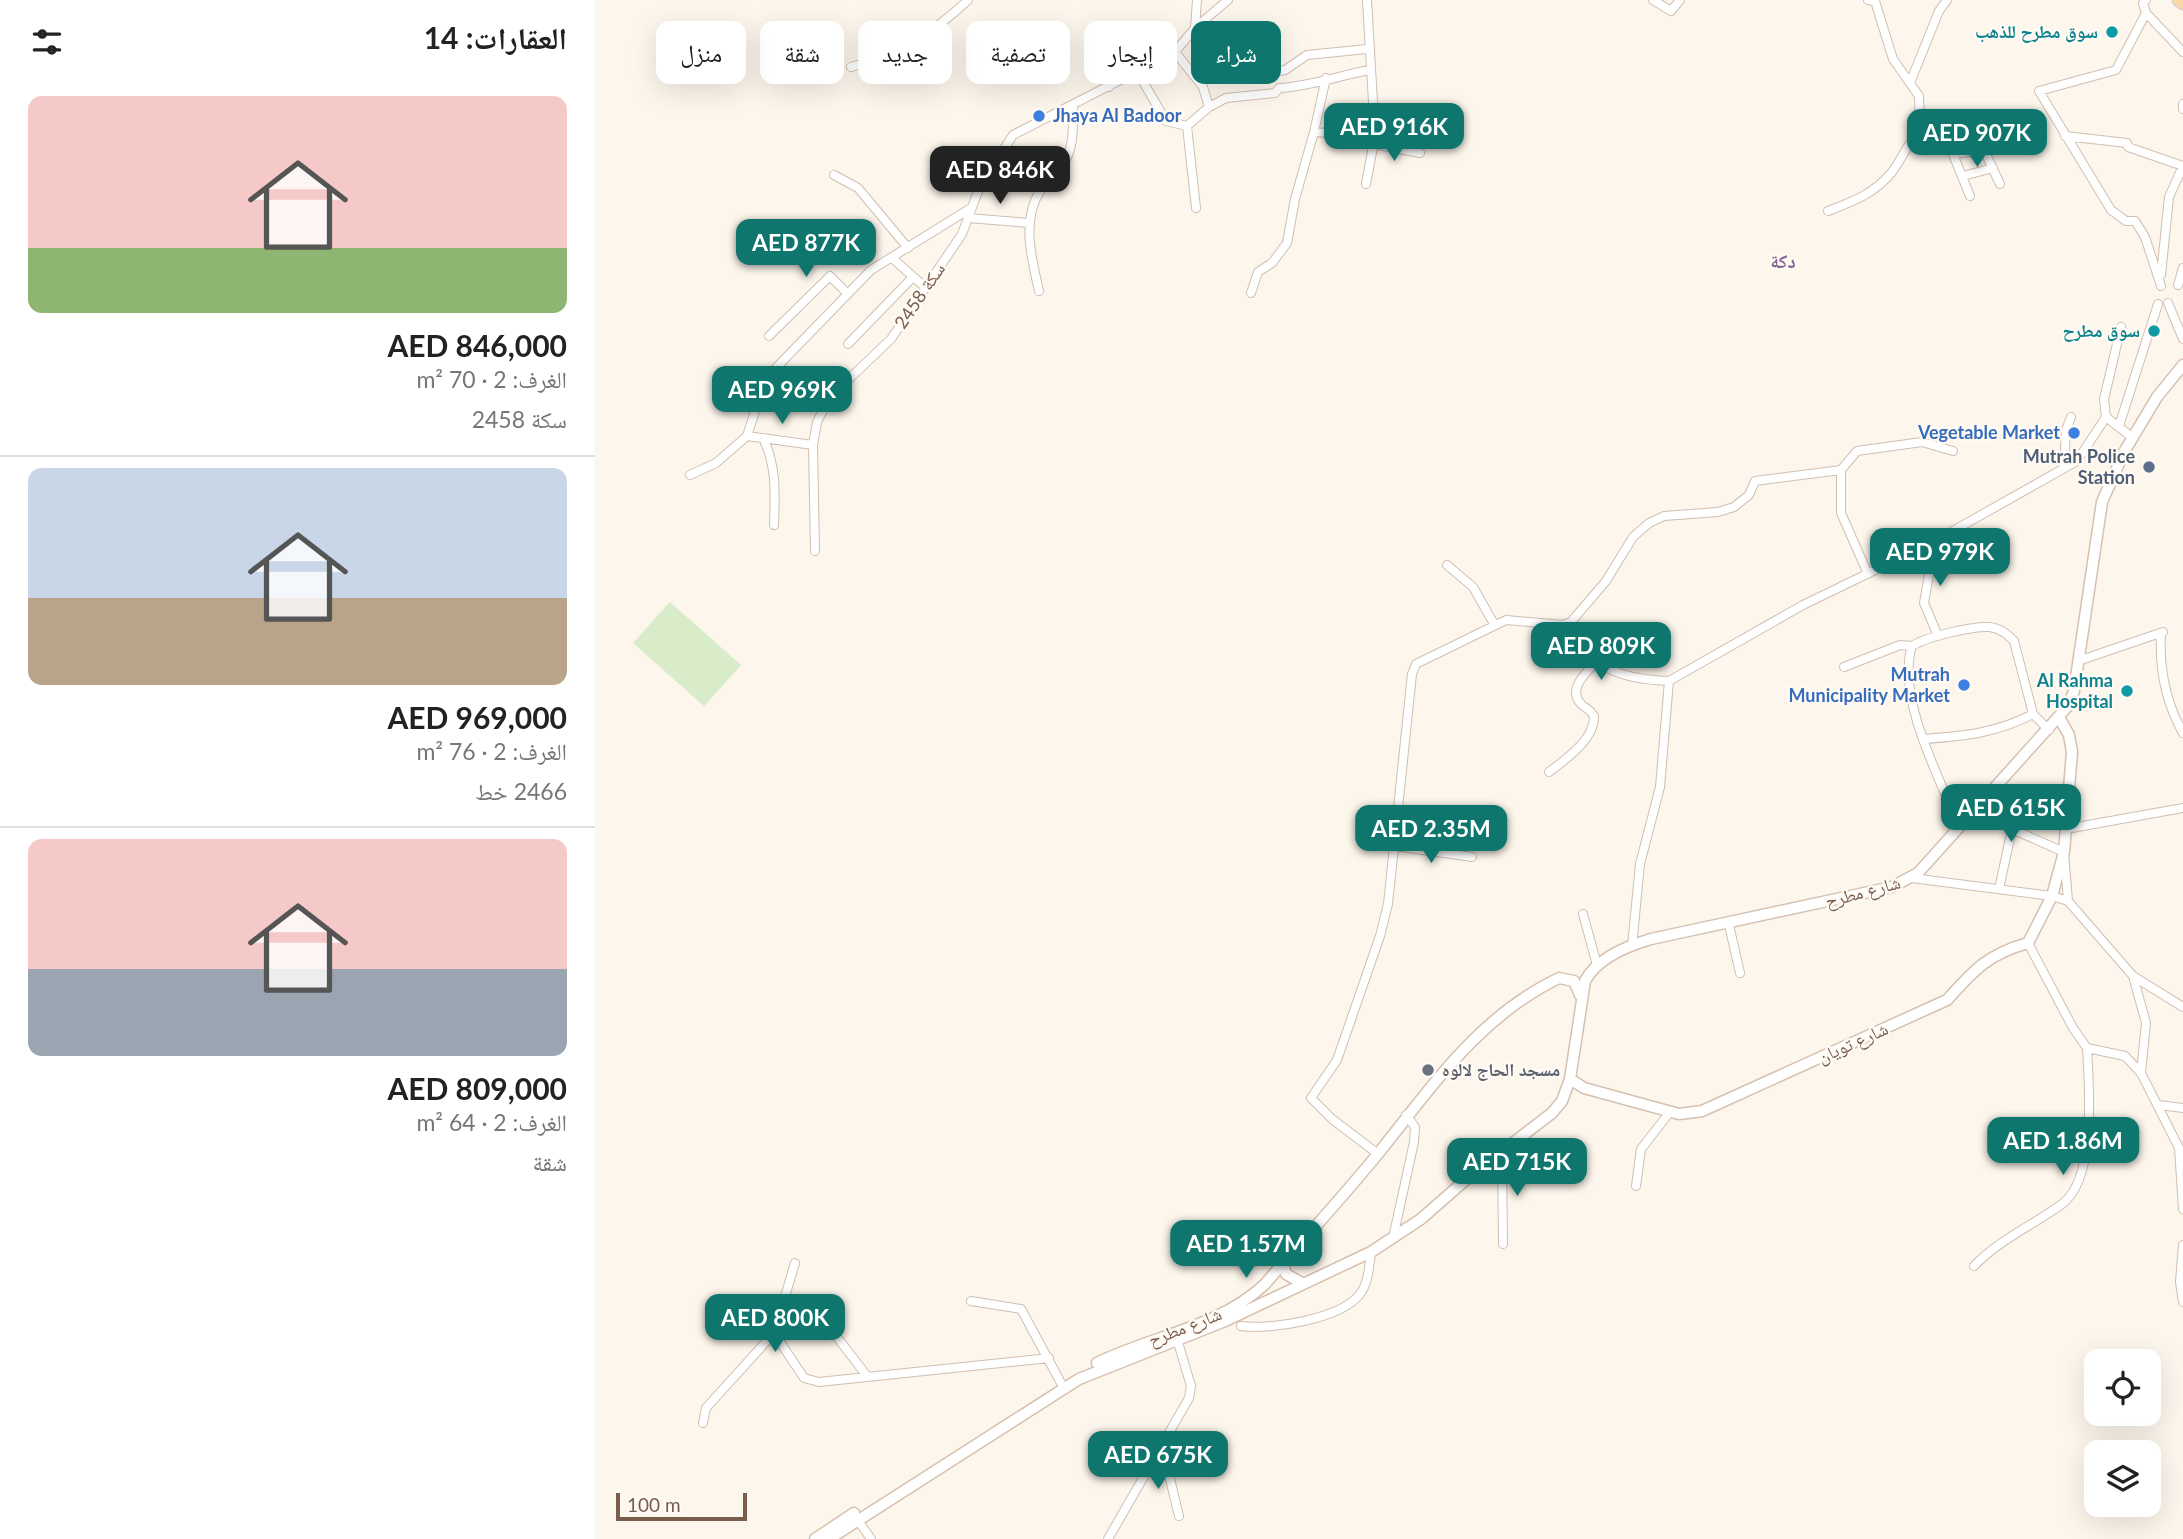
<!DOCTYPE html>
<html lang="ar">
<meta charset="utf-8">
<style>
:root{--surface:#fff;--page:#f2f2f2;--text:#222;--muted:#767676;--line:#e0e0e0;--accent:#0f766e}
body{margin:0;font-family:Lato,"Noto Naskh Arabic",sans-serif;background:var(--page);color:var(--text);direction:rtl;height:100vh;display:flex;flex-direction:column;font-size:26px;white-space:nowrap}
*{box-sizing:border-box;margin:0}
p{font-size:23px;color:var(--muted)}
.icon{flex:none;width:38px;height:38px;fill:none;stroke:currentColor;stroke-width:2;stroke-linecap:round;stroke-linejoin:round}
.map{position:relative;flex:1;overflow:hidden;direction:ltr}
.details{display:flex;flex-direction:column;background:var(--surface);width:595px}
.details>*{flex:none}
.guide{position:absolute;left:21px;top:21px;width:665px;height:63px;direction:rtl;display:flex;gap:14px}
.tools{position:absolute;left:1489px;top:1349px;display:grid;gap:14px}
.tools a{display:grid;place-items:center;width:77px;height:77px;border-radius:14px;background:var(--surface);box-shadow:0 7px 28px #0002;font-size:35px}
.scale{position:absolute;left:21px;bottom:18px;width:131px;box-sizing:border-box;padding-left:7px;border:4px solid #7a5c4d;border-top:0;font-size:19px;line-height:24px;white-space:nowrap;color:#7a5c4d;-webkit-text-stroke:5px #fffaf3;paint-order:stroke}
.price{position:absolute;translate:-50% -60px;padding:0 16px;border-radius:14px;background:var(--accent);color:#fff;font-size:23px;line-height:46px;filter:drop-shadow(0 2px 4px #0008)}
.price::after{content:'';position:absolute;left:50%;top:42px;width:21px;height:16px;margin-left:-10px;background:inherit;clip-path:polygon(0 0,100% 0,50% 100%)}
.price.active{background:#222;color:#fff}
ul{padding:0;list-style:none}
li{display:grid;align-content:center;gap:14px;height:371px;padding:0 28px}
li+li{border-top:2px solid var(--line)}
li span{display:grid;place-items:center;height:217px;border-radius:14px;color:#555}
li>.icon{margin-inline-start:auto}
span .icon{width:126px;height:126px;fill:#fffc;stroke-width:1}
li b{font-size:30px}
h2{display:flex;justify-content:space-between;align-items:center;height:84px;padding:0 28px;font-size:30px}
.chip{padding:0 24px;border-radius:14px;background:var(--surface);box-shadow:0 7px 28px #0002;font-size:24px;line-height:63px}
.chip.active{background:var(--accent);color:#fff}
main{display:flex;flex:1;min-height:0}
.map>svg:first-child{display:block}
.green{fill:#d8ecc9}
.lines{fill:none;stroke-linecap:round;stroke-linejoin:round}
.street-casing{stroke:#d1beb0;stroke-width:10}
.secondary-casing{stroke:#d6c0b0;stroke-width:13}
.primary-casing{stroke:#dad1cd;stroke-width:15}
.street{stroke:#fff;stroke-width:8}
.secondary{stroke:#fff;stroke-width:10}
.primary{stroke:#fbd9a5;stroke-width:12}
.culture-dot{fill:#0f9aa8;stroke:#fffaf3;stroke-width:2.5}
.shop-dot{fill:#3f7fe0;stroke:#fffaf3;stroke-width:2.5}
.service-dot{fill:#5c6f8a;stroke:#fffaf3;stroke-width:2.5}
.worship-dot{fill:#6b7280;stroke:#fffaf3;stroke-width:2.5}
.labels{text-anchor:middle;stroke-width:5;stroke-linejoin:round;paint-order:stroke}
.culture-label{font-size:18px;font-weight:bold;fill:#0d838f;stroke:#fffaf3;text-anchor:end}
.shop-label{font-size:18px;font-weight:bold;fill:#366cbe;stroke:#fffaf3;text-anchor:end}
.street-label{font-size:18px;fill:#7a5c4d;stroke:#fffaf3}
.service-label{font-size:18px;font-weight:bold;fill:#4e5e75;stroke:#fffaf3;text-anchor:end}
.worship-label{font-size:18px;font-weight:bold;fill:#5b616d;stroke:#fffaf3;text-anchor:start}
.neighbourhood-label{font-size:19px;font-weight:bold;fill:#846695;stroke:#fffaf3}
</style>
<main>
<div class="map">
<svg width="1588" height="1539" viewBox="0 0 1588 1539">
<rect width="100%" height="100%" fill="#fdf6ec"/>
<path class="green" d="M75 602 146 665 109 706 38 643Z"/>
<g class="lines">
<g class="street-casing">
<path id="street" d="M602 0 600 28 623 55 664 74 690 70 712 55 772 49
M1058 0 1076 11 1085 0
M1551 13 1548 3 1551 0
M500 38 514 87
M580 52 608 87 614 107 592 126 601 208
M256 67C303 55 338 33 373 0
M543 73 571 121 592 126
M1315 83 1344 11 1352 0
M1588 104V109
M614 107 631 98 680 93 684 88C716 86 743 76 774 70
M1325 126 1353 142 1375 196
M719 132 731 78
M1470 136 1532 143 1533 147 1588 166
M779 144 825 153
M1359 154 1389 150 1405 184
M239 175 263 188 313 248
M1368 176 1398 168
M771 184 780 136
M1233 211C1259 201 1279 194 1297 172 1308 158 1311 144 1325 132L1324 96 1298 59 1280 1 1273 0
M373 218 434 223
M297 258 330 287
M1566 275 1574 197 1588 166
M1583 285 1588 268
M1566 286 1550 237 1540 221H1531L1516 210 1444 91 1521 70 1551 13 1588 52
M444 291C437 260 426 221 445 191 450 182 459 175 466 167 480 150 478 125 478 105
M656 293 663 272 677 263 692 243 700 199 719 132 780 136 772 0
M1573 303 1588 339
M174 336 235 276 252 293
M253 344 318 277
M1511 417 1509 399 1526 327
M1524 426 1563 304
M152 436 218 445
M168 438C182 467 180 493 179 525
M1469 468 1471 430 1476 417
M1246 470V513L1273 574
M95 475 121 463 152 436 164 399 176 373 276 270 376 208
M1340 541 1329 603 1343 636
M220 551 218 445 222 422 234 398 296 339 367 234 385 186 418 135 580 52 600 28 633 0
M852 565 878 587 899 624
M968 625C1001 668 1021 679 1074 681
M1566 633C1564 669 1570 701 1588 733
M1483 661 1568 632
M1249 667 1305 645 1317 646
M1329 739C1370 736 1402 733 1438 714
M954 772C971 759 1000 739 999 716 995 709 991 709 986 704 972 689 991 673 1001 662
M1380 807 1417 829 1469 852 1473 901
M1364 826C1344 777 1301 697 1317 646 1331 637 1377 626 1394 627 1405 628 1412 634 1419 641L1438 714 1454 730
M1471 829 1588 808
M800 846 877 857
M1317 878 1457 896 1473 901 1538 976 1588 1007
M1404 889 1417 829
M988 914 1002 965
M1134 925 1145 973
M1433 943 1478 1028 1492 1048 1530 1056 1546 1073
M1037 946 1045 864 1065 787 1074 681 1208 605 1340 541 1482 461 1511 417 1538 438
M1538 976 1551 1023 1546 1073 1584 1148 1588 1209
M1564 1105 1588 1108
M907 1153 908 1244
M783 1154 737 1119 716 1098 742 1060 785 936 793 904 817 674 821 664 911 620 968 625 976 622 1011 581 1038 537 1054 523 1069 516 1123 512 1139 507 1154 495 1160 481 1246 470 1262 451 1327 442 1358 451
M1041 1186 1046 1149 1075 1112
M798 1238 819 1142 820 1127 811 1115
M1588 1245 1585 1282 1588 1302
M1379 1266C1405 1239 1437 1226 1467 1204 1502 1178 1494 1086 1492 1048
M376 1301 426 1309 466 1383
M218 1306 272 1376
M646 1326C676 1330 746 1319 765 1294 774 1282 774 1266 776 1252
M179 1333 209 1378 224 1382 454 1358
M108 1423 111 1408 179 1333 200 1263
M561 1458 575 1479 584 1516
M262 1519 276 1539
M513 1539 594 1398 596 1386 582 1339"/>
</g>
<g class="secondary-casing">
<path id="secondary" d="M975 1079 989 1088 1084 1114 1107 1111 1352 1000C1379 970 1393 954 1433 943L1457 896 1469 852 1477 752 1474 735 1465 719
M688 1263 691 1274 707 1283
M502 1363C557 1336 625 1327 670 1284 707 1241 746 1199 782 1155 837 1087 883 1017 964 978L979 981 985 995
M220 1539 259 1513
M234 1539 484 1379 630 1321 776 1252 826 1219 875 1176 957 1113 967 1101 975 1079 990 981C1002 958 1032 946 1056 939L1297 887 1323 873 1473 706 1479 691 1507 502 1529 452 1562 397 1588 365"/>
</g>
<g class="primary-casing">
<path id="primary" d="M1584 0 1588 3"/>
</g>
<use href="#street" class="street"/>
<use href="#secondary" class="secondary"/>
<use href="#primary" class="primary"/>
</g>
<g class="culture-dot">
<circle cx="1517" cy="32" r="7"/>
<circle cx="1559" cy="331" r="7"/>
<circle cx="1532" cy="691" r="7"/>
</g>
<g class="shop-dot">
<circle cx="444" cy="116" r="7"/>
<circle cx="1479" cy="433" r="7"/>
<circle cx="1369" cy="685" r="7"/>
</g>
<circle class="service-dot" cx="1554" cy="467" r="7"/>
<circle class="worship-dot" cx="833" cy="1070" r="7"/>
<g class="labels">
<g class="culture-label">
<text x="1503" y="38">سوق مطرح للذهب</text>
<text x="1545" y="337">سوق مطرح</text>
<text x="1518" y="687">Al Rahma<tspan x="1518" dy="21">Hospital</tspan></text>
</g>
<g class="shop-label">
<text x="458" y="122" text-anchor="start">Jhaya Al Badoor</text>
<text x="1465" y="439">Vegetable Market</text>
<text x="1355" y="681">Mutrah<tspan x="1355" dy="21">Municipality Market</tspan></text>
</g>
<g class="street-label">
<text transform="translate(325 296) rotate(-56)" y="6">سكة 2458</text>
<text transform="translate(1268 892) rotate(-15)" y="6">شارع مطرح</text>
<text transform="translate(1258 1043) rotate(-24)" y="6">شارع تويان</text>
<text transform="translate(590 1327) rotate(-21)" y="6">شارع مطرح</text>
</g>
<g class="service-label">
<text x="1540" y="463">Mutrah Police<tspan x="1540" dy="21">Station</tspan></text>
</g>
<g class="worship-label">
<text x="847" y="1076">مسجد الحاج لالوه</text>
</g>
<g class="neighbourhood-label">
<text x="1188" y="268">دكة</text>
</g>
</g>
</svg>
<div class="tools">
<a><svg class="icon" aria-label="locate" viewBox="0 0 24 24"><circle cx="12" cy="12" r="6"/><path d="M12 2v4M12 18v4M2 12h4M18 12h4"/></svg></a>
<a><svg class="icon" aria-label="layers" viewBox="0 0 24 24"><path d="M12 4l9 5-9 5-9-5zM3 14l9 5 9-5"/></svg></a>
</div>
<div class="scale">100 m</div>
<b class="price" style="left:799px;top:163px">AED 916K</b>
<b class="price" style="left:1382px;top:169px">AED 907K</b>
<b class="price active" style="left:405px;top:206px">AED 846K</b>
<b class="price" style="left:211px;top:279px">AED 877K</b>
<b class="price" style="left:187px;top:426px">AED 969K</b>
<b class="price" style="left:1345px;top:588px">AED 979K</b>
<b class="price" style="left:1006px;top:682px">AED 809K</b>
<b class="price" style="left:1416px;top:844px">AED 615K</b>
<b class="price" style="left:836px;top:865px">AED 2.35M</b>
<b class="price" style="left:1468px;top:1177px">AED 1.86M</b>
<b class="price" style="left:922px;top:1198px">AED 715K</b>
<b class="price" style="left:651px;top:1280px">AED 1.57M</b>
<b class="price" style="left:180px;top:1354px">AED 800K</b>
<b class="price" style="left:563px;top:1491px">AED 675K</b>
<div class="guide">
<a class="chip active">شراء</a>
<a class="chip">إيجار</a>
<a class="chip">تصفية</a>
<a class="chip">جديد</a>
<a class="chip">شقة</a>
<a class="chip">منزل</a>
</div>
</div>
<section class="details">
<h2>العقارات: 14<svg class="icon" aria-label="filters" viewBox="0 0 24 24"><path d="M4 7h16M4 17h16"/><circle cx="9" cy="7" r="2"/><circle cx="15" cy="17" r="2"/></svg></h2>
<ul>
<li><span style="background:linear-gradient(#f6c9c9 70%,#8fb573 0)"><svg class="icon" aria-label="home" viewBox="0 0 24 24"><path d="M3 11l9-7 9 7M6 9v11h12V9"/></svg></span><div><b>AED 846,000</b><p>الغرف: 2 · 70 m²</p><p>سكة 2458</p></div></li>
<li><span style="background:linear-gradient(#c9d6e8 60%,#b9a48a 0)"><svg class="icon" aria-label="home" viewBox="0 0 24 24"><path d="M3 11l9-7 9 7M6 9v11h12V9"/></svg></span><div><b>AED 969,000</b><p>الغرف: 2 · 76 m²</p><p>2466 خط</p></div></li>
<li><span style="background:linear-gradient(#f6c9c9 60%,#9aa5b1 0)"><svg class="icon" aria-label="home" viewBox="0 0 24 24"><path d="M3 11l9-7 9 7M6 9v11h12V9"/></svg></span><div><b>AED 809,000</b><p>الغرف: 2 · 64 m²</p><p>شقة</p></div></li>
</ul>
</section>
</main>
